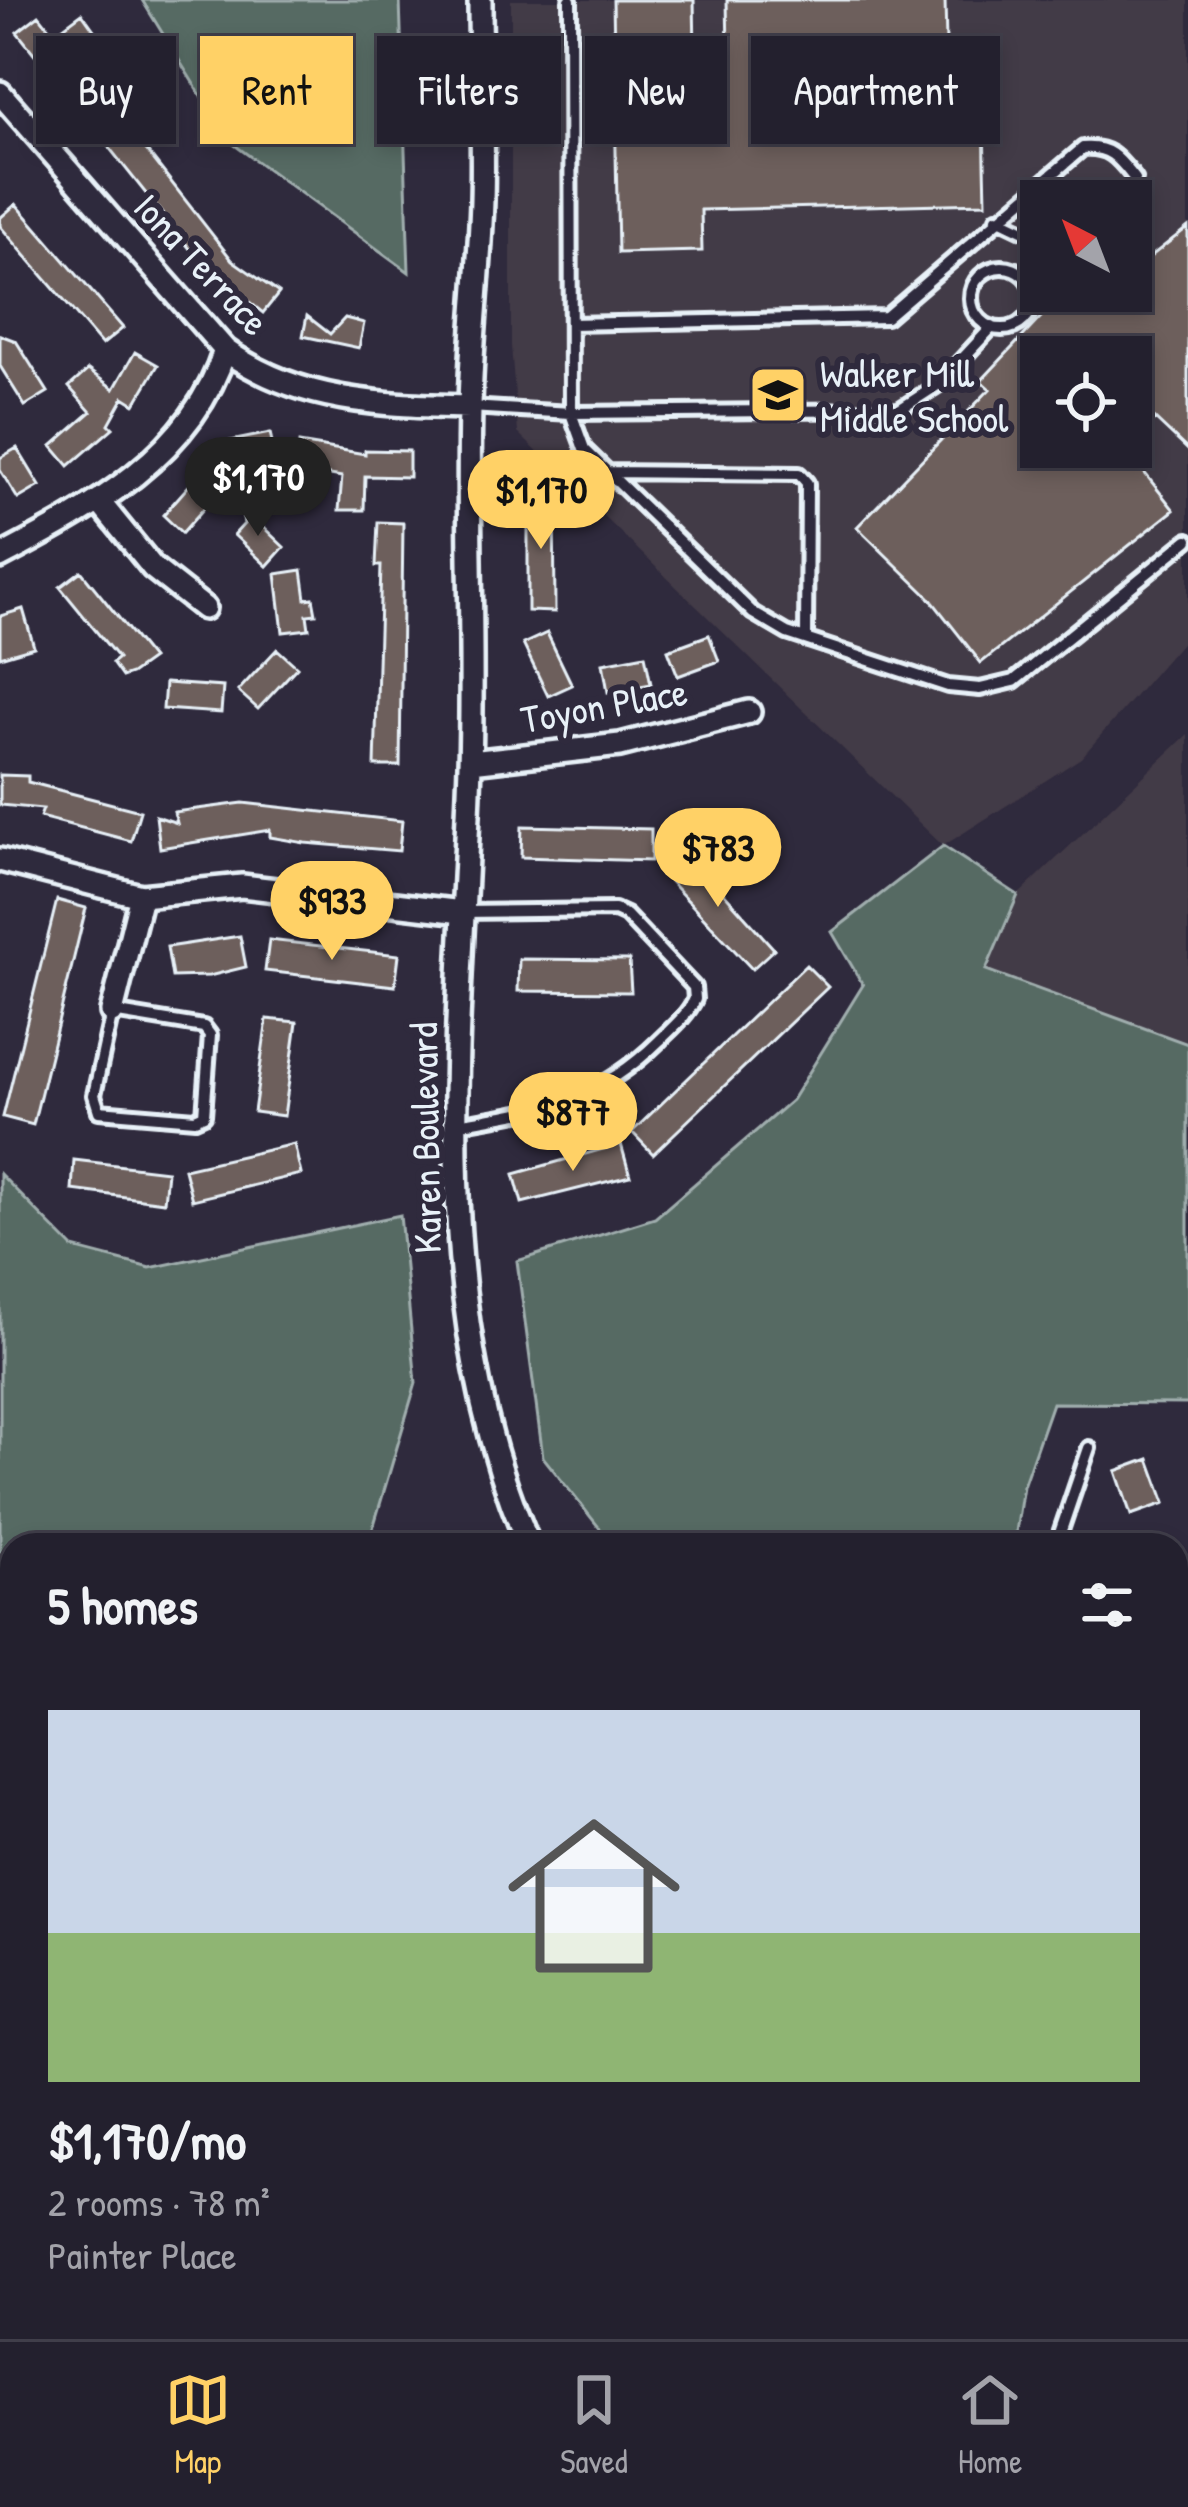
<!DOCTYPE html>
<meta charset="utf-8">
<style>
:root{--surface:#23202e;--page:#2f2d3a;--text:#f1f3f6;--muted:#a3a3aa;--line:#403e4a;--accent:#ffd166}
body{margin:0;font-family:"Patrick Hand",sans-serif;background:var(--page);color:var(--text);height:100vh;display:flex;flex-direction:column;font-size:45px;white-space:nowrap}
*{box-sizing:border-box;margin:0}
p{font-size:39px;color:var(--muted)}
.icon{flex:none;width:66px;height:66px;fill:none;stroke:currentColor;stroke-width:2;stroke-linecap:round;stroke-linejoin:round}
.map{position:relative;flex:1;overflow:hidden}
.panel{position:absolute;left:0px;top:1533px;width:1188px;height:807px;display:flex;flex-direction:column;background:var(--surface);border-radius:36px 36px 0 0;box-shadow:0 6px 18px #0003,0 0 0 3px var(--line)}
.panel>*{flex:none}
.top-card{position:absolute;left:36px;top:36px;width:1116px;height:108px;display:flex;gap:24px}
.needle{width:78px;rotate:318deg}
.tools{position:absolute;left:1020px;top:180px;display:grid;gap:24px}
.tools a{display:grid;place-items:center;width:132px;height:132px;border-radius:0px;background:var(--surface);box-shadow:0 6px 18px #0003,0 0 0 3px var(--line);font-size:60px}
.price{position:absolute;translate:-50% -102px;padding:0 27px;border-radius:42px;background:var(--accent);color:#111;font-size:39px;line-height:78px;filter:drop-shadow(0 3px 6px #0008)}
.price::after{content:'';position:absolute;left:50%;top:72px;width:36px;height:27px;margin-left:-18px;background:inherit;clip-path:polygon(0 0,100% 0,50% 100%)}
.price.on{background:#222;color:#fff}
ul{padding:0;list-style:none}
li{display:grid;align-content:center;gap:24px;height:636px;padding:0 48px}
li span{display:grid;place-items:center;height:372px;border-radius:0px;color:#555}
li>.icon{margin-inline-start:auto}
span .icon{width:216px;height:216px;fill:#fffc;stroke-width:1}
li b{font-size:51px}
h2{display:flex;justify-content:space-between;align-items:center;height:144px;padding:0 48px;font-size:51px}
.pill{padding:0 42px;border-radius:0px;background:var(--surface);box-shadow:0 6px 18px #0003,0 0 0 3px var(--line);font-size:42px;line-height:108px}
.pill.on{background:var(--accent);color:#111}
.tabs{display:flex;justify-content:space-around;align-items:center;height:168px;border-top:3px solid var(--line);background:var(--surface);font-size:33px;color:var(--muted)}
.tabs a{display:grid;justify-items:center;gap:6px}
.tabs .on{color:var(--accent)}
.map>svg:first-child{display:block}
.built{fill:#423a46;fill-rule:evenodd}
.green{fill:#576a64;stroke:#a0aeae;stroke-width:3}
.building{fill:#6d5e5b;stroke:#e8f1f8;stroke-width:3}
.lines{fill:none;stroke-linecap:round;stroke-linejoin:round}
.lane-casing{stroke:#e8f1f8;stroke-width:20}
.street-casing{stroke:#e8f1f8;stroke-width:30}
.lane{stroke:#2f2a3d;stroke-width:10}
.street{stroke:#2f2a3d;stroke-width:21}
.labels{text-anchor:middle;stroke-width:12;stroke-linejoin:round;paint-order:stroke}
.street-label{font-size:39px;fill:#e8f1f8;stroke:#2f2a3d}
.poi-label{font-size:39px;fill:#e8f1f8;stroke:#2f2a3d;text-anchor:start}
</style>
<div class="map">
<svg width="1188" height="2339" viewBox="0 0 1188 2339">
<rect width="100%" height="100%" fill="#2f2a3d"/>
<filter id="ink" filterUnits="userSpaceOnUse"><feTurbulence type="fractalNoise" baseFrequency=".00833" numOctaves="2"/><feDisplacementMap in="SourceGraphic" scale="24" xChannelSelector="R" yChannelSelector="G"/><feConvolveMatrix kernelMatrix="1 2 1 2 8 2 1 2 1" color-interpolation-filters="sRGB"/></filter>
<g filter="url(#ink)">
<path class="built" d="M511 0H1188V635L1081 758 943 846 518 433 511 346ZM1041 201H1131V291H1041ZM1041 357H1131V447H1041Z
M1188 734V1044L986 970 1018 895Z"/>
<path class="green" d="M142 0H400L409 272 229 141Z
M943 846 1018 895 986 970 1188 1044V1404L1052 1403 1023 1486 1014 1545H613L543 1457 517 1261 655 1218 792 1100 863 985 832 932Z
M0 1174 73 1248 150 1268 400 1215 416 1383 368 1545H12V1742L0 1761Z"/>
<path class="building" d="M613 0H694L695 51 728 50 727 0H945L947 88 848 91 849 127 984 124 986 203 701 210 702 251 618 253Z
M82 13 114 58 90 78 232 260 279 293 263 313 202 264 17 32 39 15 54 34Z
M16 204 123 328 102 345 0 226V218Z
M1188 227V450L1155 419 1131 445V357H1041V447H1124L1174 510 981 663 929 597 857 527 990 389 981 381 1059 298 1077 316 1107 291H1131V272Z
M307 316 330 334 345 318 364 323 359 348 303 336Z
M0 335 16 341 48 392 25 406 0 366Z
M135 352 158 365 135 404 124 397 109 424 113 428 69 466 52 446 91 412 69 387 88 370 114 389Z
M270 433 276 459 230 458 226 442Z
M299 443 365 454V450L409 451V477L365 476 364 510H339L342 477 295 469Z
M17 448 40 486 18 499 0 470V458Z
M200 473 220 490 182 533 163 515Z
M528 491 554 492 555 612 528 611Z
M240 505 284 547 267 566 234 535 244 524Z
M378 522 403 523 400 766H375L381 566H376Z
M302 570 306 599 313 598 316 614 307 615 309 629 283 632 276 574Z
M81 571 152 659 131 674 122 677 112 663 118 658 60 587Z
M23 609 34 647 0 657V616Z
M547 633 572 685 548 696 523 644Z
M709 635 719 661 678 676 668 650Z
M277 649 297 667 258 709 238 691Z
M645 655 651 684 608 692 603 663Z
M165 683 223 687 221 713 163 709Z
M0 775 28 776V782L140 811 131 841 40 817 43 809 0 805Z
M243 803 402 821 399 851 305 843 270 837V830L160 848 156 816 177 823 174 812Z
M522 826 651 829V861L521 857Z
M687 852 774 949 752 969 663 874Z
M57 900 86 908 33 1125 3 1117Z
M240 936 246 967 209 976 172 977 167 947Z
M269 940 399 955 395 986 265 971Z
M519 959 629 960 631 992 518 991Z
M806 965 828 987 653 1154 632 1132Z
M267 1019 297 1022 284 1116 254 1112Z
M294 1144 301 1174 192 1200 184 1169Z
M621 1144 630 1176 522 1203 514 1174Z
M74 1160 167 1171 164 1202 72 1190Z
M1149 1459 1165 1503 1131 1515 1116 1471Z"/>
<g class="lines">
<g class="lane-casing">
<path id="lane" d="M997 218 1041 239
M971 298a31 31 0 1 1 62 0a31 31 0 1 1-62 0Z
M571 324 886 317 1083 148C1111 146 1119 159 1135 179L1124 201
M992 327 939 384 899 410 571 413 584 449 753 613 787 633 948 686 980 689 1014 681 1188 540
M470 407 571 413 570 0
M607 472 799 474 807 483 806 639
M112 1012 204 1027 210 1035 204 1115 195 1119 99 1111 94 1095Z
M457 1124C542 1109 595 1104 659 1041 672 1028 687 1016 695 999L694 987 626 915 615 910 464 912
M1056 1545 1089 1448
M0 1910 12 1922
M804 2328 840 2339
M1142 2328 1158 2339
M7 2339 12 2326
M374 2339V2328"/>
</g>
<g class="street-casing">
<path id="street" d="M480 0C480 67 484 134 482 200 480 270 471 339 470 409 467 527 474 646 470 764 462 1024 421 1299 529 1545
M0 93 225 350C298 403 382 405 470 407
M101 504 153 568 204 608
M0 557C91 509 192 456 225 350
M471 762 620 745 749 712
M0 860 141 896
M112 1012 141 896 242 886 462 912
M1176 2058 1188 2061
M548 2339 590 2328"/>
</g>
<use href="#lane" class="lane"/>
<use href="#street" class="street"/>
</g>
</g>
<defs>
<g id="school-square" transform="scale(3)"><rect x="-9" y="-9" width="18" height="18" rx="4" fill="#ffd166" stroke="#2f2a3d"/><path d="M0-5L7-2L0 1L-7-2ZM-4 1L0 2.5L4 1V4Q0 6-4 4Z" fill="#111"/></g>
</defs>
<g fill-rule="evenodd">
<use href="#school-square" x="778" y="395"/>
</g>
<g class="labels">
<g class="street-label">
<text transform="translate(202 264) rotate(47)" y="14">Iona Terrace</text>
<text transform="translate(604 705) rotate(-10)" y="14">Toyon Place</text>
<text transform="translate(425 1138) rotate(-91)" y="14">Karen Boulevard</text>
</g>
<g class="poi-label">
<text x="820" y="387">Walker Mill<tspan x="820" dy="45">Middle School</tspan></text>
</g>
</g>
</svg>
<div class="tools">
<a><svg class="needle" viewBox="-14 -14 28 28"><path d="M0-13l5 13h-10z" fill="#e53935"/><path d="M0 13l5-13h-10z" fill="#a3a3aa"/></svg></a>
<a><svg class="icon" aria-label="locate" viewBox="0 0 24 24"><circle cx="12" cy="12" r="6"/><path d="M12 2v4M12 18v4M2 12h4M18 12h4"/></svg></a>
</div>
<b class="price on" style="left:258px;top:539px">$1,170</b>
<b class="price" style="left:541px;top:552px">$1,170</b>
<b class="price" style="left:718px;top:910px">$783</b>
<b class="price" style="left:332px;top:963px">$933</b>
<b class="price" style="left:573px;top:1174px">$877</b>
<div class="top-card">
<a class="pill">Buy</a>
<a class="pill on">Rent</a>
<a class="pill">Filters</a>
<a class="pill">New</a>
<a class="pill">Apartment</a>
</div>
<section class="panel">
<h2>5 homes<svg class="icon" aria-label="filters" viewBox="0 0 24 24"><path d="M4 7h16M4 17h16"/><circle cx="9" cy="7" r="2"/><circle cx="15" cy="17" r="2"/></svg></h2>
<ul>
<li><span style="background:linear-gradient(#c9d6e8 60%,#8fb573 0)"><svg class="icon" aria-label="home" viewBox="0 0 24 24"><path d="M3 11l9-7 9 7M6 9v11h12V9"/></svg></span><div><b>$1,170/mo</b><p>2 rooms · 78 m²</p><p>Painter Place</p></div></li>
</ul>
</section>
</div>
<nav class="tabs">
<a class="on"><svg class="icon" aria-label="map" viewBox="0 0 24 24"><path d="M3 6l6-2 6 2 6-2v14l-6 2-6-2-6 2zM9 4v14M15 6v14"/></svg>Map</a>
<a><svg class="icon" aria-label="saved" viewBox="0 0 24 24"><path d="M7 4h10v16l-5-4-5 4z"/></svg>Saved</a>
<a><svg class="icon" aria-label="home" viewBox="0 0 24 24"><path d="M3 11l9-7 9 7M6 9v11h12V9"/></svg>Home</a>
</nav>
